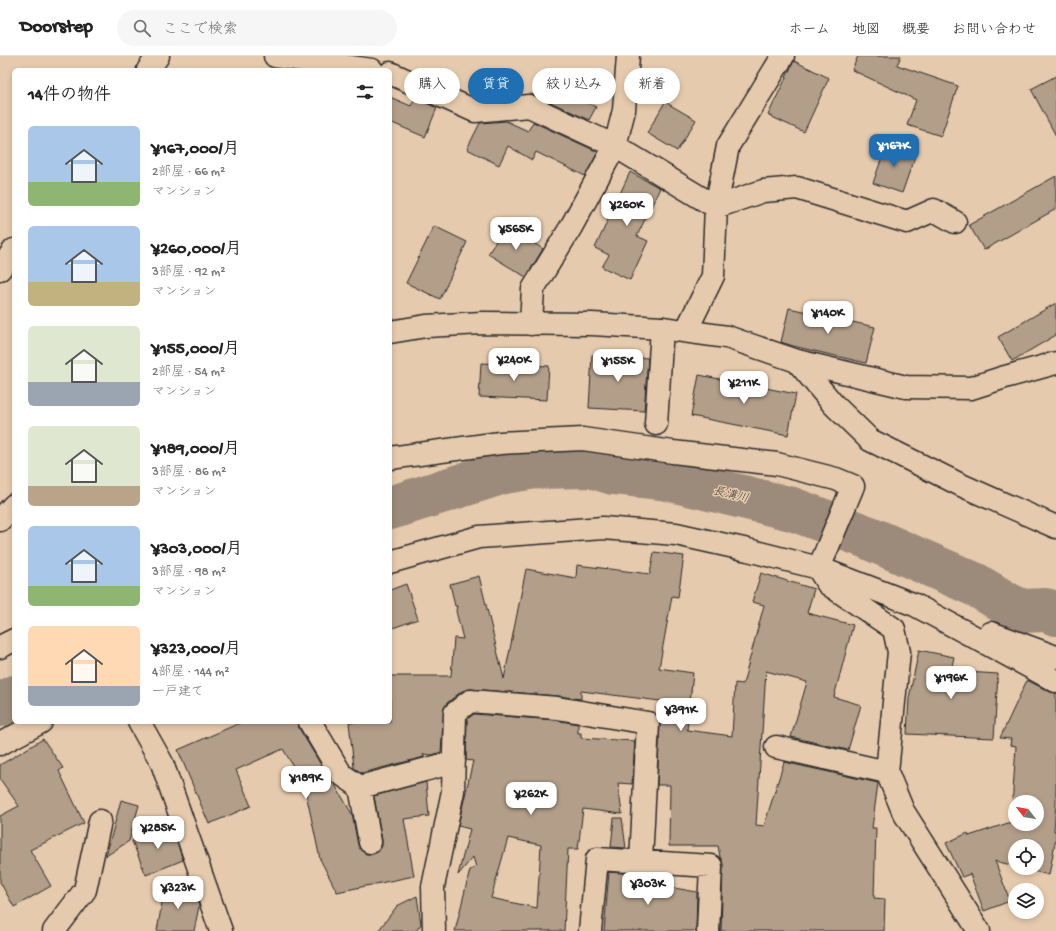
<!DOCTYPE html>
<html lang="ja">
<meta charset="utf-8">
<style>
:root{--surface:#fff;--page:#f6f6f6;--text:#222;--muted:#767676;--line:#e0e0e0;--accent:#1f6fb2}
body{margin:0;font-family:"Gochi Hand","Klee One",sans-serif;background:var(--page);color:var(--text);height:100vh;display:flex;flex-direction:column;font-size:15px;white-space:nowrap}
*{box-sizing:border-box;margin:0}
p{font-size:13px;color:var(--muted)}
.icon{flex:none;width:22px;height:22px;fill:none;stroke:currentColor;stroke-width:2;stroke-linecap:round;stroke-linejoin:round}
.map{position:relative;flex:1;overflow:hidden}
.side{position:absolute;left:12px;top:12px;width:380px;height:656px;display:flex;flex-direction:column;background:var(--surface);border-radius:6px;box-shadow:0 2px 6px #0003}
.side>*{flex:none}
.banner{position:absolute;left:404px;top:12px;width:380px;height:36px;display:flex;gap:8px}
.needle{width:26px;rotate:301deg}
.buttons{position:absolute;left:1008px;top:739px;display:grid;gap:8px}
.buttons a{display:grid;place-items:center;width:36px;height:36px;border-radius:50%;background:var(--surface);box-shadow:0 2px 6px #0003;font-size:20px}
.price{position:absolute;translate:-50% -34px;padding:0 9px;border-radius:8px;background:#fff;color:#222;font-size:13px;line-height:26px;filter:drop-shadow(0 1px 2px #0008)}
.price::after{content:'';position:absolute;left:50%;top:24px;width:12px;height:9px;margin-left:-6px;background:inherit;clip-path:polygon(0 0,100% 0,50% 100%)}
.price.current{background:var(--accent);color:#fff}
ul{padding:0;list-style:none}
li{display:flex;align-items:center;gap:12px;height:100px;padding:0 16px}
li span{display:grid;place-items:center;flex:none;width:112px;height:80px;border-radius:6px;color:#555}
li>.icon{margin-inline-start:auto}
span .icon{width:48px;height:48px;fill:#fffc;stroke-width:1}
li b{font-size:17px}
h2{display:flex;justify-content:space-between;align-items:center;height:48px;padding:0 16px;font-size:17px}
.pill{padding:0 14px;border-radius:18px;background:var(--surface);box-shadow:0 2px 6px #0003;font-size:14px;line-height:36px}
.pill.current{background:var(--accent);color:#fff}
header{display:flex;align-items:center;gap:24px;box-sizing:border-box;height:56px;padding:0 20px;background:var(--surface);border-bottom:1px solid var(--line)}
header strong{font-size:19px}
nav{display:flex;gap:22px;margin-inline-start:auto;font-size:14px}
.search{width:280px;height:36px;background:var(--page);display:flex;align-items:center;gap:10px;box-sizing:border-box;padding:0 14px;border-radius:22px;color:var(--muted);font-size:15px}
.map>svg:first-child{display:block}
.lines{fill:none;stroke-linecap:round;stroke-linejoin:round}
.river{stroke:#9c8b7a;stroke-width:44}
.building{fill:#b29e89;stroke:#2b2b2b;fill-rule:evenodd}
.minor-casing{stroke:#2b2b2b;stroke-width:25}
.tertiary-casing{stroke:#2b2b2b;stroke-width:25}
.minor{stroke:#e6caad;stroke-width:22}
.tertiary{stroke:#e6caad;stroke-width:22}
.labels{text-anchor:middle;stroke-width:3;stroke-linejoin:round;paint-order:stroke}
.water-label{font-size:12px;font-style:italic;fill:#423e3b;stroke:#e6caad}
</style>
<header>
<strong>Doorstep</strong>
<div class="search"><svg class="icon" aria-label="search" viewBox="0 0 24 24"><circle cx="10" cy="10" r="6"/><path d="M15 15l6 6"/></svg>ここで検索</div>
<nav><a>ホーム</a><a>地図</a><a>概要</a><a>お問い合わせ</a></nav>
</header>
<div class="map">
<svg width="1056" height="875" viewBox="0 0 1056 875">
<rect width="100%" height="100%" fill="#e6caad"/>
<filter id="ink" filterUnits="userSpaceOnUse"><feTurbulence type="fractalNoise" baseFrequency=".025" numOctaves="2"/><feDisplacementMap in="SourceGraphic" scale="8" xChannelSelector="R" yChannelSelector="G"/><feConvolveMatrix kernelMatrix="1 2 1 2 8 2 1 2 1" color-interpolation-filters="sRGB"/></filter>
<g filter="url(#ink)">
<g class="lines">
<path class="river" d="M390 452 504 416 535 411 591 410 613 417 668 423 792 453 867 481 976 529 1009 549 1022 555 1046 554 1056 558
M0 649 14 641"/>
</g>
<path class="building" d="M858 0H901L897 9 958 30 941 80 907 69 916 44 852 14Z
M794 5 829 22 804 76 768 59Z
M1056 20V80L1031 33Z
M552 31 596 51 589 64 546 44Z
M390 41 411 50 415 42 437 52 425 81 390 66Z
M665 46 696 64 677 95 647 77Z
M506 65 528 75 533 66 598 96 585 120 536 96 532 104 508 90 499 109 467 93 480 67Z
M887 87 916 97 902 137 873 127Z
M630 116 660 132 637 180 648 185 630 224 602 211 609 199 595 192Z
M1056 120V153L984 194 969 169Z
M506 169 543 193 526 221 488 198Z
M434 170 467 186 440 243 406 227Z
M1056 247V279L1012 305 998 281Z
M789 252 875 271 866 307 793 290 781 286Z
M592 299 648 302 644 355 589 352Z
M481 307 549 310 547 344 479 341Z
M699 319 796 338 788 379 691 360Z
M654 496 684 500 678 541 672 540 659 612 693 617 687 674 732 680 735 627 743 628 764 549 752 546 761 517 814 533 807 557 853 569 834 641 861 649 848 694 791 681 807 626 766 615 756 769 764 770 784 706 878 727 872 772H876L874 842 885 843 884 875H721L723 811 722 805 720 801 718 790H669L670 729H657L660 668 658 660 660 645 581 635V643L558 640 470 633 462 635 447 647 444 652 441 696 432 699 423 698 424 701 362 717 354 712 349 666H390V620H451L454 582 463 583 456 555 457 550H455L450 528 479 520 504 623 526 513 576 522 577 509 650 518Z
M406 528 418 563 390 573V534Z
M919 594 954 601 951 615 998 618 994 682 907 678 909 642Z
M1027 624 1050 636 1056 637V747L1054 775H1056V782L1049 819 1021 812H1037V790H1015V810L995 805 1010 845 984 855 970 818 962 821 946 787 968 777 969 780 1011 766 1016 690 1010 689 1011 683 1000 682ZM1015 746H1037V768H1015Z
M474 658 555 664 578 668V677H581V682L635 685 632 728 618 727 622 758 583 753 578 793H568L564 875H455L470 814 476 811 473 801 458 819 470 773 458 770 473 705 466 704 467 663ZM508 782 541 789 537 852 491 842Z
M242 666H298L299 672 330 724 335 729 352 758 358 789 361 794 366 798H373L378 796 382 790V784L374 740 426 726 429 760 404 763 414 820 337 836 320 803 304 728 283 693 236 714 251 750 209 768 178 694Z
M43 683 63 712 59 715 84 767 30 794 51 830 14 851 0 826V760L19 750 0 723V709Z
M121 744 139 749 129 785 106 800Z
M614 762H622L626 792 611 791Z
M171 769 183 804 146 819 132 785Z
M609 816 646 819V827L697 836 696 875H604Z
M165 830 194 835 199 850 194 875H157Z
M417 840 421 868 416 875H378L397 850Z"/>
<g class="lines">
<g class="minor-casing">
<path id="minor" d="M275 0 372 14
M148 14 158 0
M390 17 475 55 529 50 615 90 716 151 763 135 797 132 907 166 934 154 955 166
M0 213 14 194
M531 268 533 233 571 171 615 90 624 54 628 0
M686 275 713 220 716 151 728 90 783 0
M797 305 833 348 870 384 961 429 1056 471
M656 368 662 272
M390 402 500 387 583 383 673 396 777 408 836 423 853 430 819 512
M390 506 479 481 603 472 676 478 748 494 819 512 915 549 1056 625
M821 517 828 528 894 573 899 596 887 716 903 755 979 875
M991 577 1056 601
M0 591 14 584
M139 666 162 707 221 875
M310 666 341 718 360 731 454 706
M0 688 41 666
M776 691 887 716
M360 731 370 786
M54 875 85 834 100 765
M434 875 433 831 453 735 455 657 470 645 557 652 648 667 641 805
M590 875 597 803 711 810 708 875"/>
</g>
<g class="tertiary-casing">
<path id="tertiary" d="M390 276 426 270 482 267 592 268 662 272 727 281 797 305 906 331 971 332 1005 321 1056 307
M0 464 14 449"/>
</g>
<use href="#minor" class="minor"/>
<use href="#tertiary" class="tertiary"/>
</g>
</g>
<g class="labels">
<g class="water-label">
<text transform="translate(731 438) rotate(13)" y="4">長溝川</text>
</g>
</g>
</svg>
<div class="buttons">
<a><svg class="needle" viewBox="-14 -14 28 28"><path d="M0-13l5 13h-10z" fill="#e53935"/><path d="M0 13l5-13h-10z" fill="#767676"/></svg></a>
<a><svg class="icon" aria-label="locate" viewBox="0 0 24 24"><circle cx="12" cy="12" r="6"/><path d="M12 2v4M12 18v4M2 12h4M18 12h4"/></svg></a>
<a><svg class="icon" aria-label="layers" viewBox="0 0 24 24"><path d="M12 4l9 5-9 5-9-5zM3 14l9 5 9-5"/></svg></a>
</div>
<b class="price current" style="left:894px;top:112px">¥167K</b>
<b class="price" style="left:627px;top:171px">¥260K</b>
<b class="price" style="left:516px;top:195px">¥565K</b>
<b class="price" style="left:828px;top:279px">¥140K</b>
<b class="price" style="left:514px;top:326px">¥240K</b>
<b class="price" style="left:618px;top:327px">¥155K</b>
<b class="price" style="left:744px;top:349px">¥211K</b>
<b class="price" style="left:951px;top:644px">¥196K</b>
<b class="price" style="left:681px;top:676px">¥391K</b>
<b class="price" style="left:306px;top:744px">¥189K</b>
<b class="price" style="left:531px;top:760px">¥262K</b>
<b class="price" style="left:158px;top:794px">¥285K</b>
<b class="price" style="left:648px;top:850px">¥303K</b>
<b class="price" style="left:178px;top:854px">¥323K</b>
<div class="banner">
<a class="pill">購入</a>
<a class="pill current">賃貸</a>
<a class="pill">絞り込み</a>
<a class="pill">新着</a>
</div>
<section class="side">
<h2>14件の物件<svg class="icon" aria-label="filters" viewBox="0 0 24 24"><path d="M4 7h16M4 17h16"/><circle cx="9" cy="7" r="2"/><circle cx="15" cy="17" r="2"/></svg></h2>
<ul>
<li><span style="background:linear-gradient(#a9c7e8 70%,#8fb573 0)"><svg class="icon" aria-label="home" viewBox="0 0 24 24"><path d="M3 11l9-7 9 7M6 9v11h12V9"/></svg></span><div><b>¥167,000/月</b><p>2部屋 · 66 m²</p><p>マンション</p></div></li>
<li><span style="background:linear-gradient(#a9c7e8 70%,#c2b280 0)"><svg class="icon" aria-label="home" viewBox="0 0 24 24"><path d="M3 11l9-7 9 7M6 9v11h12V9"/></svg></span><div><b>¥260,000/月</b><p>3部屋 · 92 m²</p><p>マンション</p></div></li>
<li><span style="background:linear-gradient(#dfe7d0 70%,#9aa5b1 0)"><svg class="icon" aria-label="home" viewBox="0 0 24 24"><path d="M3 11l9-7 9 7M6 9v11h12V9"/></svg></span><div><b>¥155,000/月</b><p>2部屋 · 54 m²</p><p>マンション</p></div></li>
<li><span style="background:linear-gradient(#dfe7d0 75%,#b9a48a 0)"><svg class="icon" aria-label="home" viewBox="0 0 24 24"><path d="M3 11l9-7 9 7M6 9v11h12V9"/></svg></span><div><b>¥189,000/月</b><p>3部屋 · 86 m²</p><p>マンション</p></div></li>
<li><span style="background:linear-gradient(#a9c7e8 75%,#8fb573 0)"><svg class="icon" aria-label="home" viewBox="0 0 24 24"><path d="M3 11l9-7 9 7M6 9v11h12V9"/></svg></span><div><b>¥303,000/月</b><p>3部屋 · 98 m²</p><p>マンション</p></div></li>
<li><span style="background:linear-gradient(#ffd9b3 75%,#9aa5b1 0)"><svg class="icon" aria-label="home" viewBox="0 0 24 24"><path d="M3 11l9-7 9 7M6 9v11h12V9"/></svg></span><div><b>¥323,000/月</b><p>4部屋 · 144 m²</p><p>一戸建て</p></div></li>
</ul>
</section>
</div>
